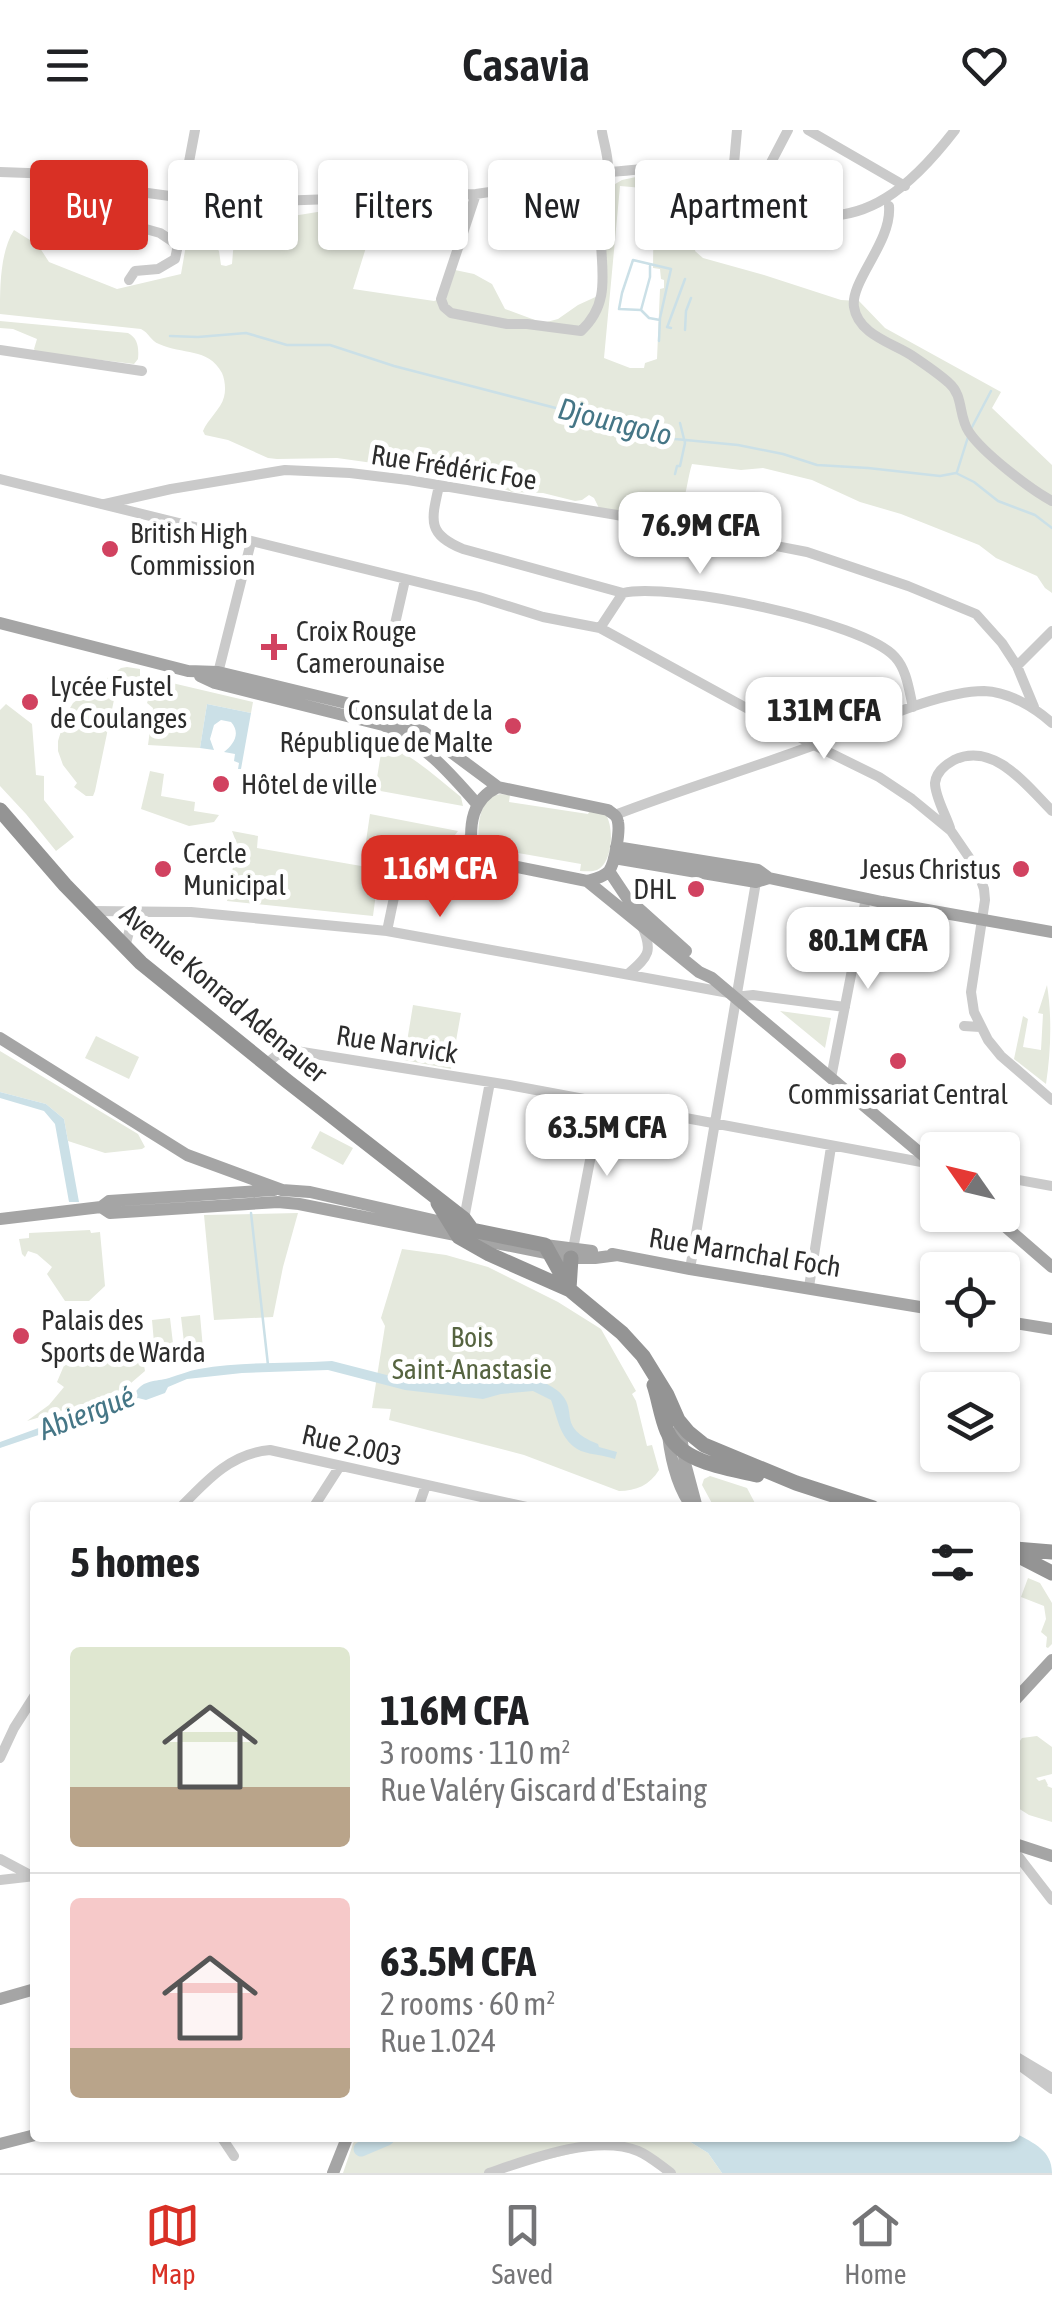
<!DOCTYPE html>
<meta charset="utf-8">
<style>
:root{--surface:#fff;--page:#f6f6f6;--text:#202124;--muted:#757577;--line:#e0e0e0;--accent:#d93025}
body{margin:0;font-family:"Asap Condensed",sans-serif;background:var(--page);color:var(--text);height:100vh;display:flex;flex-direction:column;font-size:38px;white-space:nowrap}
*{box-sizing:border-box;margin:0}
p{font-size:32px;color:var(--muted)}
.icon{flex:none;width:55px;height:55px;fill:none;stroke:currentColor;stroke-width:2;stroke-linecap:round;stroke-linejoin:round}
.map{position:relative;flex:1;overflow:hidden}
.side{position:absolute;left:30px;top:1372px;width:990px;height:640px;display:flex;flex-direction:column;background:var(--surface);border-radius:10px;box-shadow:0 2px 8px #0004}
.side>*{flex:none}
.hud{position:absolute;left:30px;top:30px;width:992px;height:90px;display:flex;gap:20px}
.needle{width:65px;rotate:304deg}
.controls{position:absolute;left:920px;top:1002px;display:grid;gap:20px}
.controls a{display:grid;place-items:center;width:100px;height:100px;border-radius:10px;background:var(--surface);box-shadow:0 2px 8px #0004;font-size:50px}
.price{position:absolute;translate:-50% -85px;padding:0 22px;border-radius:20px;background:#fff;color:#222;font-size:32px;line-height:65px;filter:drop-shadow(0 2px 5px #0008)}
.price::after{content:'';position:absolute;left:50%;top:60px;width:30px;height:22px;margin-left:-15px;background:inherit;clip-path:polygon(0 0,100% 0,50% 100%)}
.price.selected{background:var(--accent);color:#fff}
ul{padding:0;list-style:none}
li{display:flex;align-items:center;gap:30px;height:250px;padding:0 40px}
li+li{border-top:2px solid var(--line)}
li span{display:grid;place-items:center;flex:none;width:280px;height:200px;border-radius:10px;color:#555}
li>.icon{margin-inline-start:auto}
span .icon{width:120px;height:120px;fill:#fffc;stroke-width:1}
li b{font-size:42px}
h2{display:flex;justify-content:space-between;align-items:center;height:120px;padding:0 40px;font-size:42px}
.pill{padding:0 35px;border-radius:10px;background:var(--surface);box-shadow:0 2px 8px #0004;font-size:35px;line-height:90px}
.pill.selected{background:var(--accent);color:#fff}
header{display:flex;justify-content:space-between;align-items:center;height:130px;padding:0 40px;background:var(--surface);font-size:45px;font-weight:600}
.tabs{display:flex;justify-content:space-around;align-items:center;height:140px;border-top:2px solid var(--line);background:var(--surface);font-size:28px;color:var(--muted)}
.tabs a{display:grid;justify-items:center;gap:5px}
.tabs .selected{color:var(--accent)}
.map>svg:first-child{display:block}
.green{fill:#e5e9dd;fill-rule:evenodd}
.water{fill:#cbe0e7}
.lines{fill:none;stroke-linecap:round;stroke-linejoin:round}
.stream{stroke:#cbe0e7;stroke-width:2.5}
.river{stroke:#cbe0e7;stroke-width:15}
.minor{stroke:#cacaca;stroke-width:10}
.major{stroke:#a5a5a5;stroke-width:12}
.highway{stroke:#949494;stroke-width:15}
.poi-dot{fill:#d14260;stroke:#fff;stroke-width:4}
.labels{text-anchor:middle;stroke-width:10;stroke-linejoin:round;paint-order:stroke}
.street-label{font-size:28px;fill:#2d2d2d;stroke:#fff}
.poi-label{font-size:28px;fill:#2d2d2d;stroke:#fff;text-anchor:start}
.park-label{font-size:28px;fill:#566440;stroke:#fff}
.water-label{font-size:30px;font-style:italic;fill:#457686;stroke:#fff}
</style>
<header><svg class="icon" aria-label="menu" viewBox="0 0 24 24"><path d="M4 6h16M4 12h16M4 18h16"/></svg>Casavia<svg class="icon" aria-label="heart" viewBox="0 0 24 24"><path d="M12 20l-8-8c-3-5 5-10 8-4 3-6 11-1 8 4z"/></svg></header>
<div class="map">
<svg width="1052" height="2043" viewBox="0 0 1052 2043">
<rect width="100%" height="100%" fill="#fff"/>
<path class="green" d="M636 47C666 46 694 52 723 60 737 64 747 69 762 70V75H757L723 67 715 68 705 84 695 121 703 128 764 145 841 170 859 171 885 198 1001 262 992 278 1052 335V463L1045 458 1037 446 996 428 979 415 901 384 860 372 812 350 763 338 741 340 692 334C688 346 687 362 682 374 672 399 620 382 599 378L594 368 589 365 582 370 575 371 543 363 512 362 499 357 471 338 450 328 380 334 337 328 277 329 268 328 228 310 205 305 203 301C208 289 221 279 224 267 226 260 225 250 222 243 208 217 182 225 159 214 151 211 149 203 141 199L0 184C0 157 0 122 14 100L38 115 49 132 117 159 181 144 186 115 192 111 213 114 219 121 221 135 226 136 232 134 236 85 240 82 244 87 245 112C257 119 276 119 287 112L289 89 292 86C314 83 359 72 374 92L353 159 434 171 437 170 455 140 474 144 492 154 505 179 543 193 558 189 578 175 602 164 610 57 622 50ZM620 56 654 59 653 138 660 139 661 149 664 150V158L660 159 657 229 645 233 644 238H630L604 228Z
M0 191 128 203C138 208 139 218 138 229L134 234 36 222 34 219 37 209 13 199 0 198Z
M127 537 140 539V548L143 550 137 554 123 556 115 565 95 661 93 666H86L74 657 77 653 63 635 58 621V611L66 585 73 573 121 538Z
M155 549 253 572 251 583 207 574 200 618 148 615 153 578 147 573Z
M6 574 32 594 36 645 44 646V670L74 707 56 721 26 684 0 656V580Z
M378 610C410 623 434 645 461 667L463 676 375 660 382 617Z
M150 641 164 644 161 666 195 672 194 681 219 685 214 692 189 696 141 679Z
M500 664 510 665 509 672 588 684 590 680 606 685C614 697 613 733 597 740 592 742 586 741 580 741L581 734 501 720 500 725C494 724 488 723 484 720 474 711 479 681 486 672 491 665 493 666 500 664Z
M370 684 458 701C439 730 394 710 380 747 376 759 375 773 373 786L227 771 237 714 232 701 258 706 257 718 367 737 375 728 364 725Z
M1047 855C1052 885 1051 922 1046 954L1014 929 1023 886 1028 889 1023 917 1041 920 1043 884 1038 883Z
M413 875 461 883 451 939 404 930Z
M780 881 831 888 825 918Z
M96 906 139 927 129 949 85 928Z
M0 921 138 1004 145 1017 142 1019 105 1023 68 1011 64 989 46 974 0 962Z
M320 1001 353 1018 343 1035 311 1018Z
M298 1083 283 1137 273 1187 214 1190 204 1085Z
M90 1100 91 1103 100 1102 105 1156 89 1171H65L47 1144 52 1137 37 1124 28 1121 25 1127 22 1124 19 1109 29 1108V1103Z
M402 1119 446 1125 488 1137 558 1172 601 1199 636 1261 632 1264 636 1271 647 1316 652 1315 659 1340C650 1355 636 1361 619 1361L524 1325 389 1290 391 1279 372 1278 385 1196 381 1188Z
M200 1185 203 1219 185 1221 181 1187Z
M170 1188 174 1222 155 1224 152 1190Z
M95 1218 112 1228 137 1225V1220L141 1219 145 1241 124 1259 110 1266 27 1291 49 1275 64 1257 57 1252 71 1219Z
M710 1346 747 1358 757 1377H714L702 1355 704 1349Z
M1028 1448 1040 1453 1052 1473V1514L1048 1518 1046 1517 1047 1507 1041 1502 1046 1489 1044 1476 1021 1467Z
M1037 1606 1052 1617V1644L1036 1648 1039 1651 1045 1649 1048 1655 1047 1656 1052 1658V1692L1029 1685 1015 1676V1618L1022 1608Z
M355 2008H684L708 2023 722 2043H672L615 2013 491 2043H343Z"/>
<path class="water" d="M207 574 251 583 241 639H238L239 633 234 631 235 624 224 622C234 614 241 603 231 592L221 590 214 595 210 609 214 620 200 618Z
M0 962 46 974 64 989 79 1072H69L55 994 44 981 0 968Z
M332 1231 410 1251 412 1246C432 1248 455 1254 475 1251 480 1251 485 1248 491 1247 513 1245 540 1246 558 1261 581 1281 554 1296 598 1314L599 1317 617 1322 615 1329C604 1325 592 1325 581 1321 560 1311 558 1289 551 1270L533 1261 501 1264 483 1269 405 1260 328 1240 242 1243 187 1249 168 1257 165 1263 146 1270 138 1268 80 1291 0 1318V1312L135 1263C144 1249 155 1252 169 1248 179 1245 188 1241 199 1239 242 1231 288 1234 332 1231Z
M1015 2003C1033 2013 1052 2020 1052 2043H722L708 2023 684 2008H1015Z"/>
<g class="lines">
<path class="stream" d="M641 180 650 147V136
M671 198 667 197 668 195 685 149
M685 200 686 181 691 168
M170 206 198 207 246 203 287 215H330L394 236 675 309 738 315 783 324 817 335 868 338 940 346 956 343 974 352 998 371 1035 385 1052 398
M659 211 660 188 671 139 633 130 622 163 619 179 641 180 649 188 660 190
M971 299 991 261
M957 342 968 307
M675 344 677 336H680L685 313 680 293
M251 1083 268 1235"/>
<path class="river" d="M361 2019 387 2008"/>
<path class="minor" d="M808 0 905 56
M0 42 56 44 133 61 221 73 476 64 605 45 608 42C638 41 671 32 700 42 730 55 761 72 793 81 865 102 915 52 955 0
M84 50 92 64 128 94 160 103 178 115 175 129 158 139 135 141 129 150
M732 56 737 0
M476 64 441 169 444 177 451 183 507 194H527L581 201C614 170 599 136 601 96 602 78 607 60 608 41 609 28 604 14 602 2
M754 65 788 0
M182 69 195 0
M889 76C892 112 850 151 854 177 858 204 892 213 911 225 923 233 938 243 949 253 964 266 958 286 969 302 983 323 1030 359 1052 371
M0 220 142 241
M0 349 479 467 543 487 600 498 814 615 879 647 912 669 951 701 977 739 984 759 985 770 971 862 974 882 988 910 1001 926 1052 970
M439 356C431 391 427 404 463 419L623 463C669 452 863 491 895 527 907 540 909 561 913 577
M105 374 171 359 285 340 350 343 408 350 617 385 807 422 908 456 976 484 1002 513 1017 536 1034 577
M600 498 623 463
M392 507 405 450
M1017 536 1052 501
M217 547 251 412
M615 685C682 659 750 639 817 614 863 597 937 561 984 561 1009 562 1034 577 1052 593
M950 698C946 685 935 667 935 653 936 642 945 635 954 630 994 611 1027 656 1052 681
M439 730H482
M92 781 191 782 387 801 729 863
M387 801 397 753 403 743 438 730 470 707
M125 817 132 791 143 782
M629 843C649 826 653 821 642 796
M735 867 753 865 845 877
M964 896 980 897
M266 934 277 925 296 921 509 955 932 1034
M831 948 866 768
M1002 1047 1052 1056
M464 1089 490 952
M573 1119 601 973
M690 1139 757 746
M809 1157 831 1017
M180 1378C206 1351 231 1323 270 1320L531 1378
M313 1378 340 1336
M418 1378 426 1355
M0 1628 14 1598 35 1565
M1015 1722 1052 1770
M0 1729 30 1745
M0 1750 35 1746
M1015 1926 1052 1948
M1015 1932 1052 1959
M222 2008 234 2026
M489 2043C530 2029 596 2004 638 2021 650 2026 661 2036 671 2043"/>
<path class="major" d="M0 493 188 541 218 542 379 581 424 602 498 657
M200 546 215 553 383 595C422 611 450 643 477 674
M498 657 608 680C613 684 617 685 618 692 620 701 615 733 609 741 604 747 594 749 587 751L483 730 472 721C469 694 472 669 498 657Z
M616 717 758 740 769 748 882 772 1052 802
M614 728 756 752 769 748
M609 741 627 768 686 821
M587 751 699 842 712 848 938 1038
M0 908 187 1025 282 1060 310 1062 455 1095
M101 1077 110 1083 278 1072 299 1074 571 1128H595L618 1125
M992 1085 1052 1137
M0 1089 101 1077 109 1071 274 1060
M545 1115 592 1121
M612 1124 690 1139 938 1180
M1002 1191 1052 1199
M679 1292 685 1333 697 1378
M668 1305C671 1330 677 1358 693 1378
M1015 1570 1052 1530
M1015 1714 1052 1726
M0 1869 35 1859
M0 2014 35 2005
M333 2043 347 2008"/>
<path class="highway" d="M0 680 65 755 141 833 287 951 464 1089 472 1100 545 1115 570 1160
M438 1073 459 1107 489 1124 570 1160 622 1203 643 1226 667 1265 678 1290 688 1302 704 1315 796 1353 873 1378
M569 1159 571 1128
M654 1255C659 1270 661 1287 667 1301 680 1333 728 1338 757 1345
M1015 1419 1052 1422
M1015 1424 1052 1443"/>
</g>
<g class="poi-dot">
<circle cx="110" cy="419" r="10"/>
<path d="M269 502h10v10h10v10h-10v10h-10v-10h-10v-10h10z"/>
<circle cx="30" cy="572" r="10"/>
<circle cx="513" cy="596" r="10"/>
<circle cx="221" cy="654" r="10"/>
<circle cx="163" cy="739" r="10"/>
<circle cx="1021" cy="739" r="10"/>
<circle cx="696" cy="759" r="10"/>
<circle cx="898" cy="931" r="10"/>
<circle cx="21" cy="1206" r="10"/>
</g>
<g class="labels">
<g class="street-label">
<text transform="translate(454 337) rotate(9)" y="10">Rue Frédéric Foe</text>
<text transform="translate(224 863) rotate(40)" y="10">Avenue Konrad Adenauer</text>
<text transform="translate(397 914) rotate(9)" y="10">Rue Narvick</text>
<text transform="translate(745 1122) rotate(9)" y="10">Rue Marnchal Foch</text>
<text transform="translate(352 1315) rotate(13)" y="10">Rue 2.003</text>
</g>
<g class="poi-label">
<text x="130" y="413">British High<tspan x="130" dy="32">Commission</tspan></text>
<text x="296" y="511">Croix Rouge<tspan x="296" dy="32">Camerounaise</tspan></text>
<text x="50" y="566">Lycée Fustel<tspan x="50" dy="32">de Coulanges</tspan></text>
<text x="493" y="590" text-anchor="end">Consulat de la<tspan x="493" dy="32">République de Malte</tspan></text>
<text x="241" y="664">Hôtel de ville</text>
<text x="183" y="733">Cercle<tspan x="183" dy="32">Municipal</tspan></text>
<text x="1001" y="749" text-anchor="end">Jesus Christus</text>
<text x="676" y="769" text-anchor="end">DHL</text>
<text x="898" y="974" text-anchor="middle">Commissariat Central</text>
<text x="41" y="1200">Palais des<tspan x="41" dy="32">Sports de Warda</tspan></text>
</g>
<g class="park-label">
<text x="472" y="1217">Bois<tspan x="472" dy="32">Saint-Anastasie</tspan></text>
</g>
<g class="water-label">
<text transform="translate(615 292) rotate(14)" y="10">Djoungolo</text>
<text transform="translate(87 1283) rotate(-21)" y="10">Abiergué</text>
</g>
</g>
</svg>
<div class="controls">
<a><svg class="needle" viewBox="-14 -14 28 28"><path d="M0-13l5 13h-10z" fill="#e53935"/><path d="M0 13l5-13h-10z" fill="#757577"/></svg></a>
<a><svg class="icon" aria-label="locate" viewBox="0 0 24 24"><circle cx="12" cy="12" r="6"/><path d="M12 2v4M12 18v4M2 12h4M18 12h4"/></svg></a>
<a><svg class="icon" aria-label="layers" viewBox="0 0 24 24"><path d="M12 4l9 5-9 5-9-5zM3 14l9 5 9-5"/></svg></a>
</div>
<b class="price" style="left:700px;top:447px">76.9M CFA</b>
<b class="price" style="left:824px;top:632px">131M CFA</b>
<b class="price selected" style="left:440px;top:790px">116M CFA</b>
<b class="price" style="left:868px;top:862px">80.1M CFA</b>
<b class="price" style="left:607px;top:1049px">63.5M CFA</b>
<div class="hud">
<a class="pill selected">Buy</a>
<a class="pill">Rent</a>
<a class="pill">Filters</a>
<a class="pill">New</a>
<a class="pill">Apartment</a>
</div>
<section class="side">
<h2>5 homes<svg class="icon" aria-label="filters" viewBox="0 0 24 24"><path d="M4 7h16M4 17h16"/><circle cx="9" cy="7" r="2"/><circle cx="15" cy="17" r="2"/></svg></h2>
<ul>
<li><span style="background:linear-gradient(#dfe7d0 70%,#b9a48a 0)"><svg class="icon" aria-label="home" viewBox="0 0 24 24"><path d="M3 11l9-7 9 7M6 9v11h12V9"/></svg></span><div><b>116M CFA</b><p>3 rooms · 110 m²</p><p>Rue Valéry Giscard d'Estaing</p></div></li>
<li><span style="background:linear-gradient(#f6c9c9 75%,#b9a48a 0)"><svg class="icon" aria-label="home" viewBox="0 0 24 24"><path d="M3 11l9-7 9 7M6 9v11h12V9"/></svg></span><div><b>63.5M CFA</b><p>2 rooms · 60 m²</p><p>Rue 1.024</p></div></li>
</ul>
</section>
</div>
<nav class="tabs">
<a class="selected"><svg class="icon" aria-label="map" viewBox="0 0 24 24"><path d="M3 6l6-2 6 2 6-2v14l-6 2-6-2-6 2zM9 4v14M15 6v14"/></svg>Map</a>
<a><svg class="icon" aria-label="saved" viewBox="0 0 24 24"><path d="M7 4h10v16l-5-4-5 4z"/></svg>Saved</a>
<a><svg class="icon" aria-label="home" viewBox="0 0 24 24"><path d="M3 11l9-7 9 7M6 9v11h12V9"/></svg>Home</a>
</nav>
